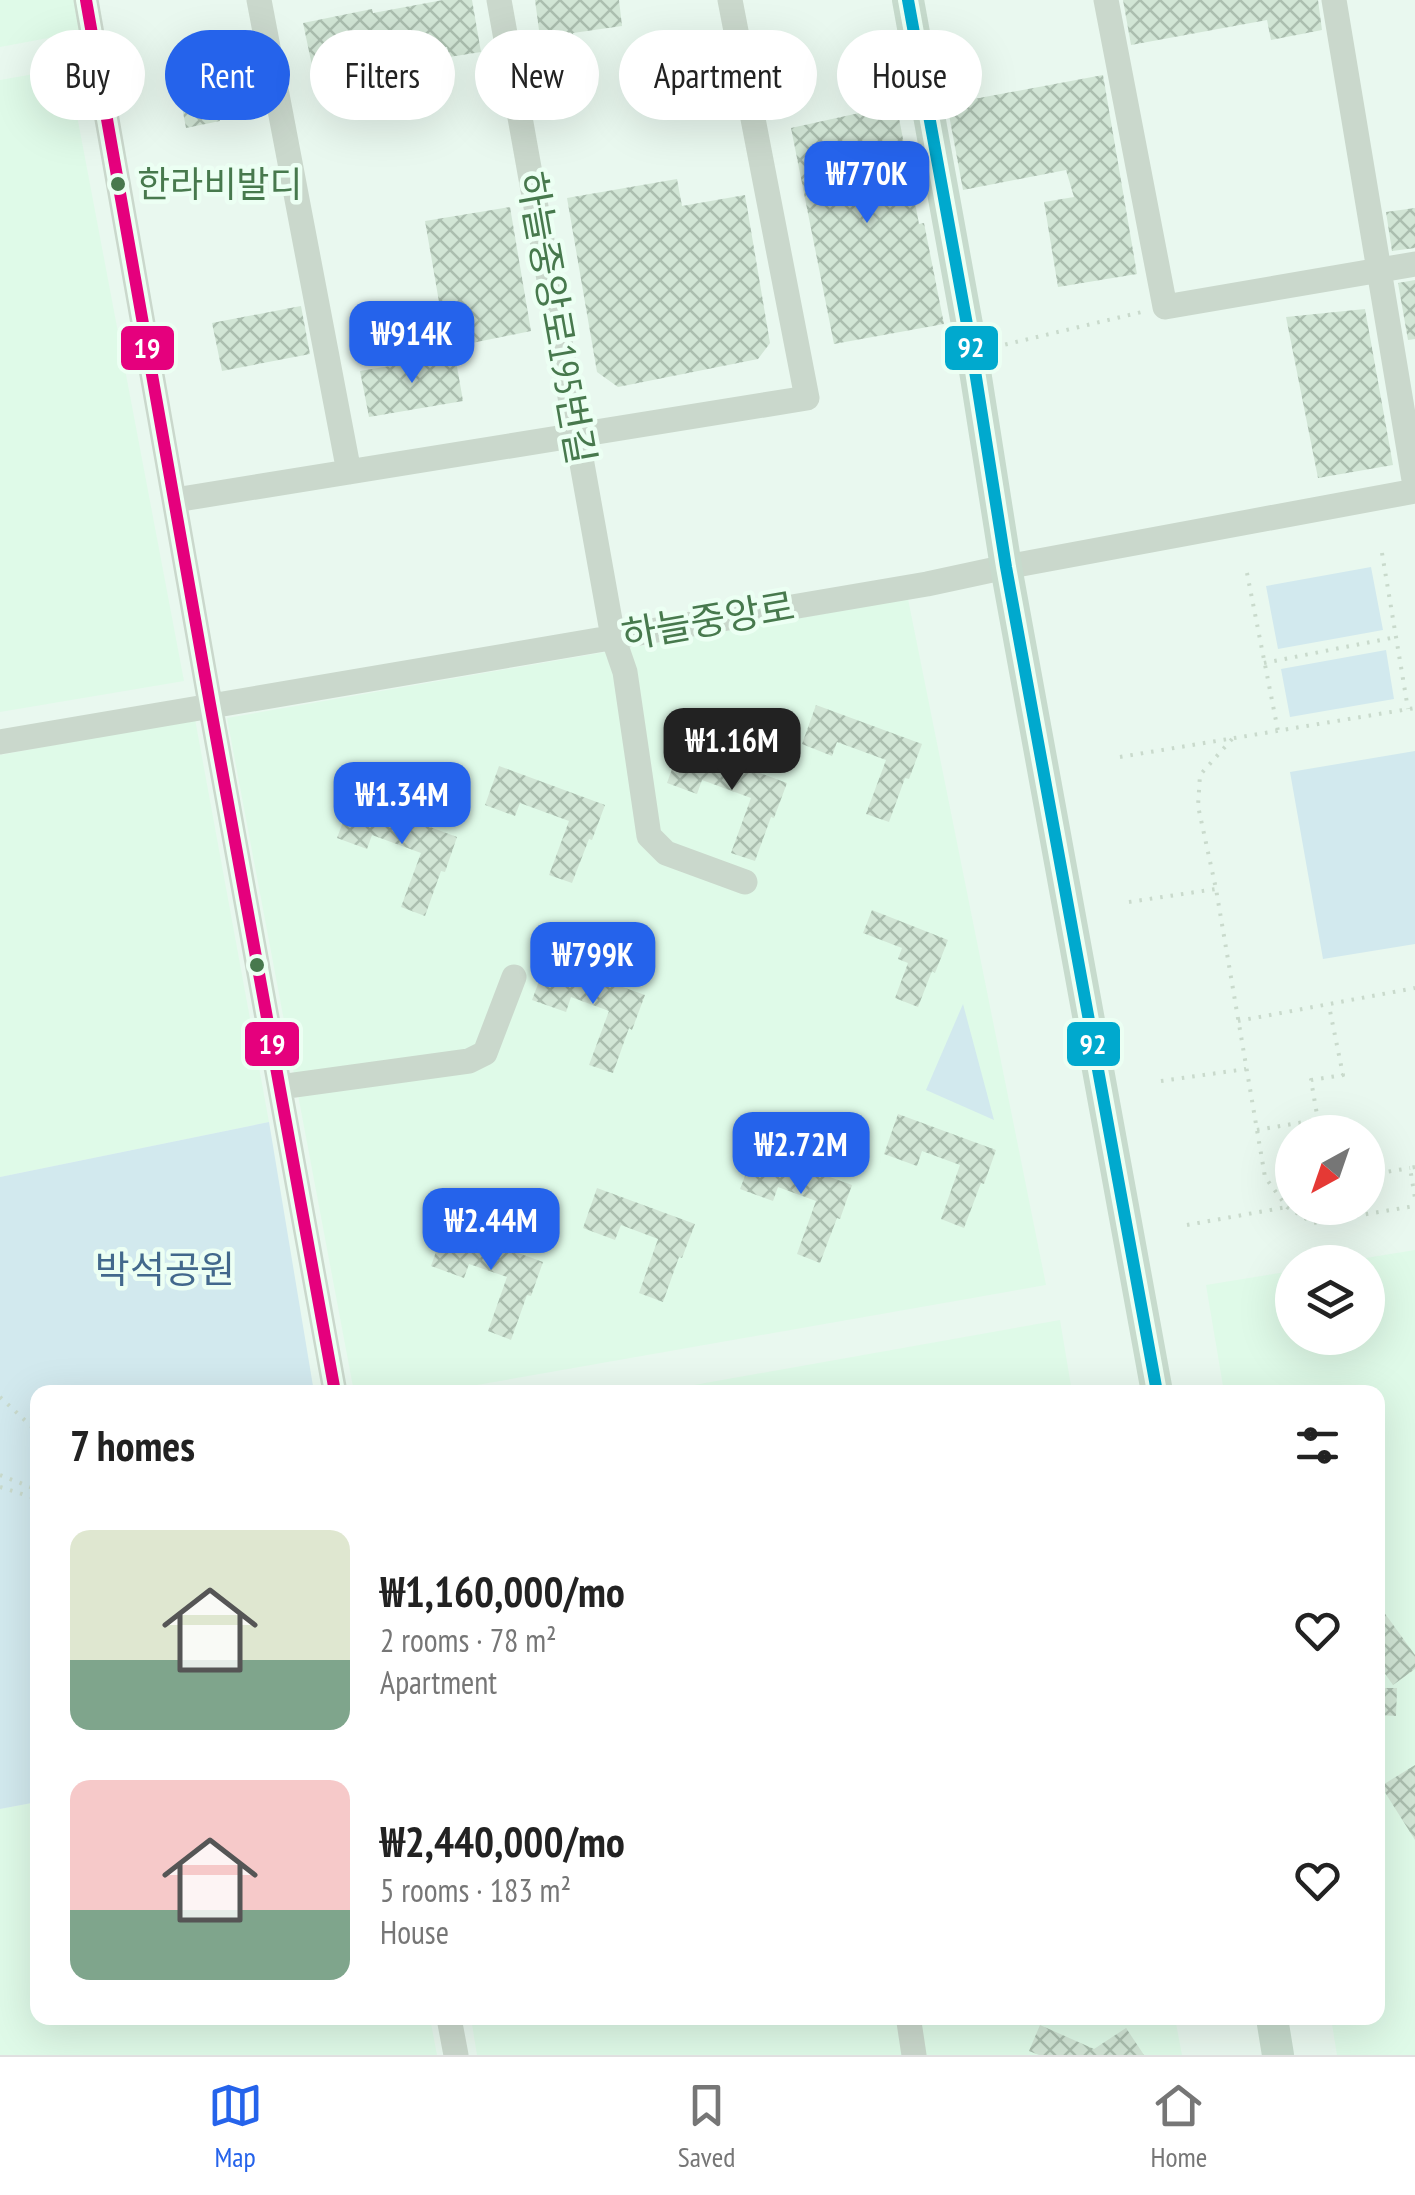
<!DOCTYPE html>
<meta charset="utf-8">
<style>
:root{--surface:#fff;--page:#f6f6f6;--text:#222;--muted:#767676;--line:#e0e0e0;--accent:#2563eb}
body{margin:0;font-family:"PT Sans Narrow","Noto Sans KR",sans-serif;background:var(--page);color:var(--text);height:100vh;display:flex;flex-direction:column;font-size:38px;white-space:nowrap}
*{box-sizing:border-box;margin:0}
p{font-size:32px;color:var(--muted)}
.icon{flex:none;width:55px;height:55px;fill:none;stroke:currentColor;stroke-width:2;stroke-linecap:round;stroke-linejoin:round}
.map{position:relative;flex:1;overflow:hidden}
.drawer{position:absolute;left:30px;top:1385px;width:1355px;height:640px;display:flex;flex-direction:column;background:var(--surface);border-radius:20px;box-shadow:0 10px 40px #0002}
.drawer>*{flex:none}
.hud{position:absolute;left:30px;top:30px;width:1355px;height:90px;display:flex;gap:20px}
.needle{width:65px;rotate:220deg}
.buttons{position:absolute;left:1275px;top:1115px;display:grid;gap:20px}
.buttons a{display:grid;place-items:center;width:110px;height:110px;border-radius:50%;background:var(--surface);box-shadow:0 10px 40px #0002;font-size:50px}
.price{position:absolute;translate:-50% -85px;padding:0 22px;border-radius:20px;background:var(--accent);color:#fff;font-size:32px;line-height:65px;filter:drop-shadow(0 2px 5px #0008)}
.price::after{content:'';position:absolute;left:50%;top:60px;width:30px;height:22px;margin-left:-15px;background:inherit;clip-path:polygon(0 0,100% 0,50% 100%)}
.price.selected{background:#222;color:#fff}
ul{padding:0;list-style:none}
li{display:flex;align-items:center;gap:30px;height:250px;padding:0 40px}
li span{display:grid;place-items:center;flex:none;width:280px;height:200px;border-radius:20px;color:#555}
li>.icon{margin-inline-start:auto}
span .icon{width:120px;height:120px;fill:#fffc;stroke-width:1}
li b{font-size:42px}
h2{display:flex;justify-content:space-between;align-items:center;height:120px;padding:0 40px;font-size:42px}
.chip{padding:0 35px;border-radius:45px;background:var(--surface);box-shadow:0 10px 40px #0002;font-size:35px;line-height:90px}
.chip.selected{background:var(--accent);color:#fff}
.dock{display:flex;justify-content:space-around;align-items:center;height:140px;border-top:2px solid var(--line);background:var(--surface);font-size:28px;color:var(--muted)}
.dock a{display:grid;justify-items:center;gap:5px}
.dock .selected{color:var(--accent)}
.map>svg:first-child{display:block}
.residential{fill:#dffae8}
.green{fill:#d2e9ee}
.building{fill:url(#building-cross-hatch)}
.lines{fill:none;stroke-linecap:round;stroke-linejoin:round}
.path{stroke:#c9dacc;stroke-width:4;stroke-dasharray:2.5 8;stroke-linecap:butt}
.minor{stroke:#cad8cc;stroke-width:25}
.major{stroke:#c7dbcd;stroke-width:32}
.bus-1-casing{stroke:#ecfff3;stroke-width:20}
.bus-2-casing{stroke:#ecfff3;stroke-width:20}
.bus-1{stroke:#e5007d;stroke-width:12}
.bus-2{stroke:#00a9ce;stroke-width:12}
.bus-dot{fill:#47794d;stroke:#ecfff3;stroke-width:4}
.labels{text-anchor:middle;stroke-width:9;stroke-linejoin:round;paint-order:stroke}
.bus-label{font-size:36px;fill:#47794d;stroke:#ecfff3;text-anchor:start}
.street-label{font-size:38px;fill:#47794d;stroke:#ecfff3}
.park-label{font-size:38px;fill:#42688c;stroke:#ecfff3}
.line-badge{stroke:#ecfff3;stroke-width:4}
.badge-label{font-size:28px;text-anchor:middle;font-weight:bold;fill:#fff}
</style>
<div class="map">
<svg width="1415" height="2055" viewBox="0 0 1415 2055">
<defs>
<pattern id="building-cross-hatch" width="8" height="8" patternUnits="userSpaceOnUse" patternTransform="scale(2.5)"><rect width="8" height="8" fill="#d1e5d5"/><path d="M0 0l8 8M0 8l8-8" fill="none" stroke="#abbeaf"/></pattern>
</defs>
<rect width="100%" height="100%" fill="#e9f8ef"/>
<path class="residential" d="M0 0H86L91 30 0 47Z
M68 68 184 681 0 712V80Z
M908 599 1046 1285 437 1392H354L227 718Z
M195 719 269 1122 0 1177V755Z
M1415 1250V2055H1337L1331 2018H1378V1392H1224L1206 1285 1292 1271V1338H1368V1262H1341Z
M1060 1320 1072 1392H655Z
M37 1802 38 2018H430L437 2055H0V1809Z
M471 2018H1175L1182 2055H477Z"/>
<path class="green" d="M1371 567 1383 630 1278 649 1266 586Z
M1386 650 1394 699 1290 717 1281 669Z
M1415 751V944L1323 959 1290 772Z
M963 1004 994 1120 926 1090Z
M269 1122 314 1392H38L37 1802 0 1809V1177Z"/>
<path class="building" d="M443 0H472L481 52 449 57 447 47 415 53 411 34 378 39 386 81 318 94 303 23 372 9 373 13Z
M535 0H619L622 26 573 33 576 56 543 60Z
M1123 0H1318L1322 30 1271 40 1267 20 1131 45Z
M251 45 257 78 244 80 248 100 217 106 220 121 186 128 173 60Z
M1103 75 1137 274 1058 287 1044 202 1074 197 1066 170 963 190 947 104Z
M896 102 919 224 924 223 944 324 834 344 791 128 882 108Z
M677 179 682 206 745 195 770 343 758 359 618 387 597 372 567 198Z
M510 207 531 331 447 348 425 221Z
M1415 208V248L1392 251 1386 212Z
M1415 280V339L1408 340 1398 283Z
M301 306 310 354 222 371 212 323Z
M1365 309 1393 465 1318 478 1286 317Z
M455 355 463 401 369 417 360 371Z
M816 705 922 744 909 779 905 778 889 822 866 814 886 760 837 742 832 756 802 744Z
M681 744 787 783 774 818 771 817 755 861 731 853 751 798 702 780 697 794 667 783Z
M499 766 605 805 592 840 589 839 572 883 549 875 569 821 520 803 515 816 485 805Z
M352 798 457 837 445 872 441 871 425 916 401 907 421 853 372 835 367 849 337 838Z
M872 910 948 940 935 973 932 971 918 1007 895 998 908 963 898 959 902 948 863 933Z
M547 960 645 995 632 1030 629 1028 613 1073 589 1065 609 1011 571 997 566 1012 532 1000Z
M898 1114 996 1150 984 1184 981 1183 964 1228 941 1219 960 1165 922 1151 917 1166 884 1154Z
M755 1150 852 1185 840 1219 837 1218 820 1263 797 1254 816 1201 778 1187 773 1201 740 1189Z
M597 1188 695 1224 682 1258 679 1257 663 1302 639 1293 658 1239 621 1225 615 1240 583 1228Z
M445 1226 543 1262 531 1296 527 1295 511 1340 488 1331 507 1277 469 1264 464 1278 431 1266Z
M1378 1604 1415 1655V1669L1393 1685 1378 1664Z
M1378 1688H1397L1396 1716 1378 1715Z
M1415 1765V1840L1381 1786Z
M1040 2025 1094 2049 1126 2028 1144 2055H1039L1029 2051Z"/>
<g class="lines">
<path class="path" d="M995 347 1146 311
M1382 553 1408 709
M1247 573 1278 731
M1264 663 1396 637
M1232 739 1200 775 1198 806 1216 889 1265 1177 1287 1207 1313 1223 1415 1206
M1120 757 1415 708
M1129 902 1216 889
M1238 1021 1415 988
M1161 1081 1246 1069
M1257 1130 1316 1120
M1320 1132 1311 1080 1343 1075 1329 1006
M1415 1167 1410 1168 1415 1198
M1368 1175 1410 1168
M1187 1225 1287 1207
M0 1397 31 1426 38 1428
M0 1475 38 1490
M0 1487 38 1499"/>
<path class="minor" d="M86 0 210 704 335 1392
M259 0 349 472
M499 0 613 637 625 672 649 836 666 853 745 882
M1106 0 1165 307 1415 264
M1334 0 1415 486
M175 500 807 398 730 0
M0 742 927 584 1006 567 1415 491
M280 1087 469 1061 485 1053 514 977
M449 2018 456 2055
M911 2018 909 2022 914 2055"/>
<path class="major" d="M908 0 972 352 1006 567 1157 1392
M1272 2018 1278 2055"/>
<g class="bus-1-casing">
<path id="bus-1" d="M86 0 210 704 335 1392"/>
</g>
<g class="bus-2-casing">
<path id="bus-2" d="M908 0 972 352 1006 567 1157 1392"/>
</g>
<use href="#bus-1" class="bus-1"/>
<use href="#bus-2" class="bus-2"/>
</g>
<g class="bus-dot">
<circle cx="118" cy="184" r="9"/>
<circle cx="257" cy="965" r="9"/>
</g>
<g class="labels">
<g class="bus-label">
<text x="137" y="197">한라비발디</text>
</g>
<g class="street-label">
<text transform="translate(556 318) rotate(80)" y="13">하늘중앙로195번길</text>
<text transform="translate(708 621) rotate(-10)" y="13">하늘중앙로</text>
</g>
<g class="park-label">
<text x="165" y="1283">박석공원</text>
</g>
</g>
<g class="line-badge">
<rect x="943" y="324" width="57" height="48" rx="10" fill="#00a9ce"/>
<rect x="119" y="324" width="57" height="48" rx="10" fill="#e5007d"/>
<rect x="243" y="1020" width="58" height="48" rx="10" fill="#e5007d"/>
<rect x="1065" y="1020" width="57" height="48" rx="10" fill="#00a9ce"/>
</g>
<g class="badge-label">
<text x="971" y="357">92</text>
<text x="147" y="358">19</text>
<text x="272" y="1054">19</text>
<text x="1093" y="1054">92</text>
</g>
</svg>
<div class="buttons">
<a><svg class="needle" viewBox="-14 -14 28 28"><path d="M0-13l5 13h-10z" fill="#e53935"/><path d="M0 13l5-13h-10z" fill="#767676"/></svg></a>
<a><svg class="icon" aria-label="layers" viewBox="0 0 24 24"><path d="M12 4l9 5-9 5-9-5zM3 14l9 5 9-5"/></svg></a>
</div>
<b class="price" style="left:867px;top:226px">₩770K</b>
<b class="price" style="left:412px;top:386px">₩914K</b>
<b class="price selected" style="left:732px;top:793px">₩1.16M</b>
<b class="price" style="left:402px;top:847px">₩1.34M</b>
<b class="price" style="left:593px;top:1007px">₩799K</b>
<b class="price" style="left:801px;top:1197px">₩2.72M</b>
<b class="price" style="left:491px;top:1273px">₩2.44M</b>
<div class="hud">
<a class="chip">Buy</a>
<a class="chip selected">Rent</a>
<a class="chip">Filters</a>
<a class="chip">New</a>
<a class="chip">Apartment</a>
<a class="chip">House</a>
</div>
<section class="drawer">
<h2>7 homes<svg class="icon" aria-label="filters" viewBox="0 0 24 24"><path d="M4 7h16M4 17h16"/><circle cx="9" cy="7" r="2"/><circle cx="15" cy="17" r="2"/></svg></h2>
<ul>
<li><span style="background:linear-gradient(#dfe7d0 65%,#7fa58c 0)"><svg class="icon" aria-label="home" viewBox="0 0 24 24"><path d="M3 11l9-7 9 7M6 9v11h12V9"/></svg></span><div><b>₩1,160,000/mo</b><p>2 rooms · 78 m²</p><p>Apartment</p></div><svg class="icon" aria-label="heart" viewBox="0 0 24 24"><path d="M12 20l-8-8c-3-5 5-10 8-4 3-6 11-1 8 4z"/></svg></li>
<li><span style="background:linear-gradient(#f6c9c9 65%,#7fa58c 0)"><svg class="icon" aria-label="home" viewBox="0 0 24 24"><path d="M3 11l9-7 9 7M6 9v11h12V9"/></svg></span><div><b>₩2,440,000/mo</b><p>5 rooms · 183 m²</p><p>House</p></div><svg class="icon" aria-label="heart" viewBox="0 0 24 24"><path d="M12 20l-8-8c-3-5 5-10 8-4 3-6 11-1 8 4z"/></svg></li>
</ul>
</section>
</div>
<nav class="dock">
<a class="selected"><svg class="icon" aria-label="map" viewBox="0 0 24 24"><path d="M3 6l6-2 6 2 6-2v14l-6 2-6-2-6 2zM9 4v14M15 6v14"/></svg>Map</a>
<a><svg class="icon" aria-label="saved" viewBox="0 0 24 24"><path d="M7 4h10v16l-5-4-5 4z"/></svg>Saved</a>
<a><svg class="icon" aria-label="home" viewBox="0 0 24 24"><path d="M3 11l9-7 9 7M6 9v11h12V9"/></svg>Home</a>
</nav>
